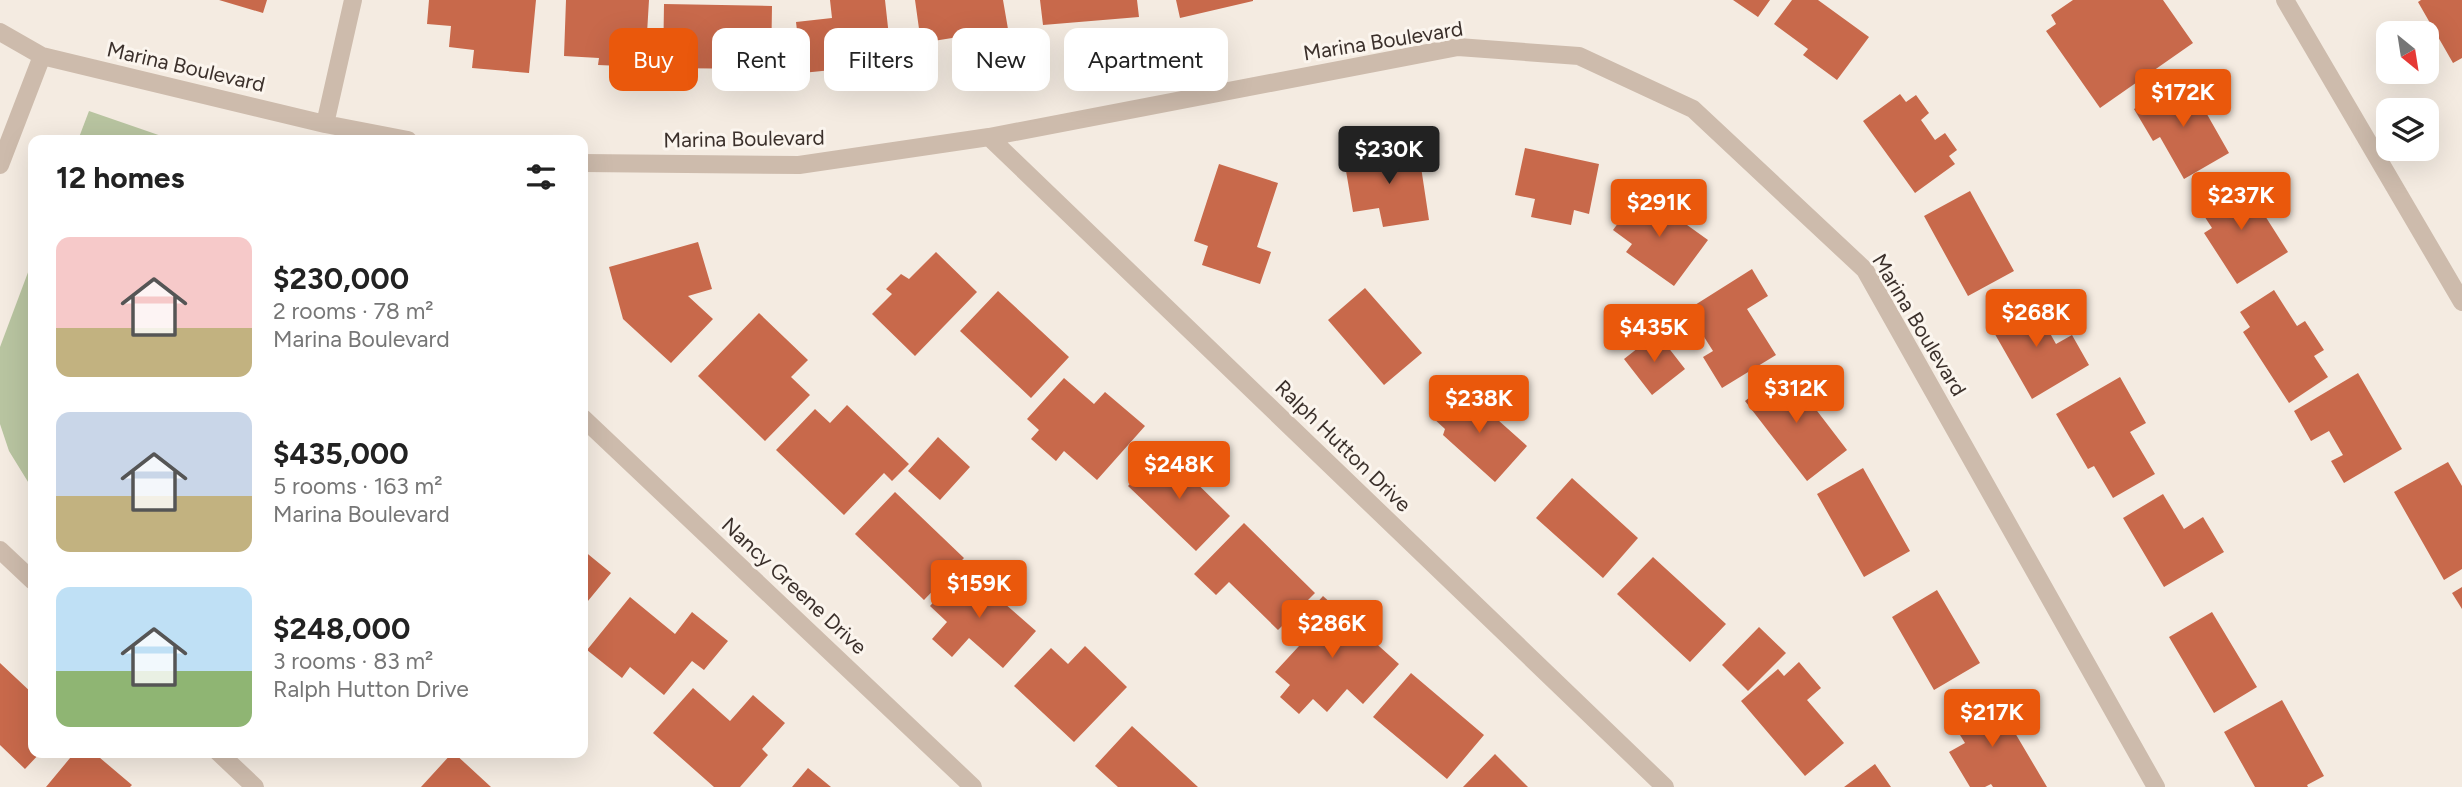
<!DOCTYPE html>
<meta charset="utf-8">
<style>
:root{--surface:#fff;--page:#f2f2f2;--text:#222;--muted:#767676;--accent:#ea580c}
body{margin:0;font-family:Figtree,sans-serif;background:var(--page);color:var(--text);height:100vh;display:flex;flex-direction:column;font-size:26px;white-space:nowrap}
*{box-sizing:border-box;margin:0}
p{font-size:23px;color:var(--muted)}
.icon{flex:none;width:38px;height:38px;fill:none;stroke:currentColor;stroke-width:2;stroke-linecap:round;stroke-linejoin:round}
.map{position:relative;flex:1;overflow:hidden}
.side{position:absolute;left:28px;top:135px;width:560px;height:623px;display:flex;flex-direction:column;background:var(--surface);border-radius:14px;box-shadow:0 7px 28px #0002}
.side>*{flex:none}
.banner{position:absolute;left:609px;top:28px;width:665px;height:63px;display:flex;gap:14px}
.needle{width:46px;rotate:150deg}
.controls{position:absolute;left:2376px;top:21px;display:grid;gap:14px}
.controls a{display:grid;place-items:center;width:63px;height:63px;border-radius:14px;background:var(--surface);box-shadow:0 7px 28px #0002;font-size:35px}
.price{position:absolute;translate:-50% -60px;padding:0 16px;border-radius:7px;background:var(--accent);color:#fff;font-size:23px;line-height:46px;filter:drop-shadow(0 2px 4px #0008)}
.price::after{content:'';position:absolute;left:50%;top:42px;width:21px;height:16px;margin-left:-10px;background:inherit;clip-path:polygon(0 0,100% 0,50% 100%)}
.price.active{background:#222;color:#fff}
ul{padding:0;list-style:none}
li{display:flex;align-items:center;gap:21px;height:175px;padding:0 28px}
li span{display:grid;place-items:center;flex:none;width:196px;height:140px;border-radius:14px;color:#555}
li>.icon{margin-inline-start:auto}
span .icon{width:84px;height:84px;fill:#fffc;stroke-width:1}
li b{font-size:30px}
h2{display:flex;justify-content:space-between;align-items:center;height:84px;padding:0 28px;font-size:30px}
.pill{padding:0 24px;border-radius:14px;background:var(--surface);box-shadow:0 7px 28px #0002;font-size:24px;line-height:63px}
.pill.active{background:var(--accent);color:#fff}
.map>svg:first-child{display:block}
.green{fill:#b8c4a0}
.building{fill:#c8694b}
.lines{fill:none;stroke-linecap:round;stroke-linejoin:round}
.minor{stroke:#cdbbac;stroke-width:18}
.labels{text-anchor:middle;stroke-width:6;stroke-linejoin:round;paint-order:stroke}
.street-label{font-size:21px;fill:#3b302b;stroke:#fbf5ee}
</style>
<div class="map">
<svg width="2462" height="787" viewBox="0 0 2462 787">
<rect width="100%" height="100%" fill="#f4ebe1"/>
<path class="green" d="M89 111 173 140H78Z
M33 259V490L9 451 0 424V347Z"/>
<path class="building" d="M219 0H267L263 13Z
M429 0H536L529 73 472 68 474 50 449 47 451 26 427 24Z
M566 0H649L645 67 598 65 599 58 564 56Z
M830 0H885L892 64 802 73 796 22 832 18Z
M915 0H1003L1008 29 921 43Z
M1040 0H1137L1139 17 1043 25Z
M1176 0H1253V1L1180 18Z
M1733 0H1770L1758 17Z
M1792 0H1818L1869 37 1837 80 1803 55 1808 49 1774 24Z
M2073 0H2163L2193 43 2100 108 2046 31 2056 24 2051 15Z
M2421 0H2462V58L2453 63 2418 2Z
M664 4 772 6 771 69 663 68Z
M2187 79 2229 153 2184 179 2160 137 2153 141 2134 109Z
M1900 94 1906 102 1916 95 1929 113 1921 120 1935 140 1945 133 1957 150 1949 156 1955 164 1915 193 1863 121Z
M1418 147 1429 220 1383 227 1379 208 1353 212 1344 159Z
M1525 148 1599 164 1589 214 1574 210 1571 225 1531 217 1535 199 1515 195Z
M1219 164 1278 183 1257 247 1271 252 1260 284 1202 265 1208 246 1194 241Z
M2241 178 2288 252 2237 284 2204 233 2212 228 2197 205Z
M1970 191 2014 271 1968 296 1924 216Z
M1641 192 1708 240 1674 286 1626 252 1632 244 1613 230Z
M698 242 712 289 688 296 713 319 671 363 623 319 609 267Z
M936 252 977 292 915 356 872 314 892 294 886 289 901 274 909 279Z
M1752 269 1768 296 1747 309 1776 355 1722 388 1703 357 1713 351 1687 310Z
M1365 288 1422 353 1384 385 1328 320Z
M2274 290 2297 326 2305 321 2324 350 2314 356 2328 377 2289 403 2243 332 2250 327 2240 312Z
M998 291 1069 357 1031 398 960 331Z
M2030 298 2056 344 2072 335 2089 365 2032 399 1988 322Z
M759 313 808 360 791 377 810 395 765 441 698 376Z
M1657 333 1685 369 1652 395 1624 359Z
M1785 369 1847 450 1807 481 1745 401Z
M2358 373 2402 449 2344 483 2331 461 2343 455 2329 431 2311 441 2294 411Z
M2120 377 2146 423 2130 432 2155 474 2113 498 2094 466 2088 469 2056 414Z
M1064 378 1094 404 1105 392 1145 426 1097 480 1064 451 1056 461 1031 439 1039 430 1027 419Z
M1461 387 1527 446 1495 482 1443 435 1445 429 1433 418Z
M847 405 909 464 892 481 884 473 844 515 776 450 815 409 830 423Z
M938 437 970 467 940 500 908 471Z
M1163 450 1230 516 1196 551 1128 486Z
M2448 462 2462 486V569L2444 580 2394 492Z
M1863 468 1910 551 1864 577 1817 494Z
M1572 478 1638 538 1603 578 1536 518Z
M895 492 964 558 924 600 855 534Z
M2163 494 2184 529 2203 517 2224 552 2164 587 2123 518Z
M1244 523 1315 593 1278 630 1229 582 1216 595 1194 574Z
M583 550 611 573 583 607Z
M1653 557 1726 624 1690 662 1617 594Z
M964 568 1036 631 1003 668 969 638 952 657 932 639 947 622 930 606Z
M2462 587V609L2452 593Z
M1937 590 1980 663 1934 690 1892 617Z
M1323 596 1399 664 1363 704 1347 689 1327 712 1313 699 1299 714 1280 697 1290 685 1275 672 1299 646 1287 636Z
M630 597 675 634 692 612 728 641 704 670 692 661 664 695 630 667 622 678 587 650Z
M2212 612 2257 687 2214 713 2169 637Z
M1759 627 1786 653 1748 691 1722 665Z
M1085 646 1127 687 1074 742 1014 686 1051 648 1068 664Z
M1799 662 1821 688 1807 700 1844 743 1805 776 1741 701 1778 669 1784 676Z
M0 663 33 694V752H41L25 769 0 745Z
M1411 673 1484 735 1447 779 1373 717Z
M693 688 730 721 753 695 785 723 762 749 768 755 740 787H714L653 733Z
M1992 694 2047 787H1993L1991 784 1985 787H1970L1949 752 1965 743 1950 719Z
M2282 700 2324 776 2307 785 2308 787H2255L2224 732Z
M1132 726 1198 787H1118L1095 766Z
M75 752H93L132 785 130 787H46Z
M453 752 491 787H421Z
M1495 754 1528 787H1463Z
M1875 764 1891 787H1844Z
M808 768 831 787H792Z"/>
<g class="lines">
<path class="minor" d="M2285 0 2462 302
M0 32 42 56 325 124 408 140
M325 124 353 0
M989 137 1665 787
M583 163 799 165 989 137 1458 47 1579 56 1693 109 1865 270 2156 787
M0 165 42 56
M583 418 973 787
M0 550 33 581
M218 752 255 787"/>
</g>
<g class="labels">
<g class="street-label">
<text transform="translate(1383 41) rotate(-9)" y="7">Marina Boulevard</text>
<text transform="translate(186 67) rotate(13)" y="7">Marina Boulevard</text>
<text transform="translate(744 139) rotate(-1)" y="7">Marina Boulevard</text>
<text transform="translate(1919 325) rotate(59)" y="7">Marina Boulevard</text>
<text transform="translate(1343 446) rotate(44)" y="7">Ralph Hutton Drive</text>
<text transform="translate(794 586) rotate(43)" y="7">Nancy Greene Drive</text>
</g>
</g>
</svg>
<div class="controls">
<a><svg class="needle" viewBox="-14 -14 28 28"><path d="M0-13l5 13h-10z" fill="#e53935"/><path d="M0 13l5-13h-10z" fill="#767676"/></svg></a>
<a><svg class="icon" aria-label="layers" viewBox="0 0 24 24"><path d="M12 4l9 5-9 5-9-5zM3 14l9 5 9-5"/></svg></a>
</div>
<b class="price" style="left:2183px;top:129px">$172K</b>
<b class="price active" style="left:1389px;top:186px">$230K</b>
<b class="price" style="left:2241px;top:232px">$237K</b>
<b class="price" style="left:1659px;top:239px">$291K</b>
<b class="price" style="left:2036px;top:349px">$268K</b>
<b class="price" style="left:1654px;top:364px">$435K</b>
<b class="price" style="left:1796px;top:425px">$312K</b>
<b class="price" style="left:1479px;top:435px">$238K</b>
<b class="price" style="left:1179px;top:501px">$248K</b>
<b class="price" style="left:979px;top:620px">$159K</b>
<b class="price" style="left:1332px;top:660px">$286K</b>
<b class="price" style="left:1992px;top:749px">$217K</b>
<div class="banner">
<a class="pill active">Buy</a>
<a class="pill">Rent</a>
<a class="pill">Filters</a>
<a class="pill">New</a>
<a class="pill">Apartment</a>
</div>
<section class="side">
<h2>12 homes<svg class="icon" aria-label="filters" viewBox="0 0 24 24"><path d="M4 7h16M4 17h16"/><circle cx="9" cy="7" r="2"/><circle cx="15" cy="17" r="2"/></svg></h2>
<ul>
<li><span style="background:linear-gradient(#f6c9c9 65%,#c2b280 0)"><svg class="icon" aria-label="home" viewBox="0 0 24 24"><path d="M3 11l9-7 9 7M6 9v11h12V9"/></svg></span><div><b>$230,000</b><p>2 rooms · 78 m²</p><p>Marina Boulevard</p></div></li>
<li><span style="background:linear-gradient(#c9d6e8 60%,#c2b280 0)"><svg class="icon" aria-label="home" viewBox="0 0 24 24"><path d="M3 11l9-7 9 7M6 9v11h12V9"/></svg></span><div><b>$435,000</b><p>5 rooms · 163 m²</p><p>Marina Boulevard</p></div></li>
<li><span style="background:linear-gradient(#bfe0f5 60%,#8fb573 0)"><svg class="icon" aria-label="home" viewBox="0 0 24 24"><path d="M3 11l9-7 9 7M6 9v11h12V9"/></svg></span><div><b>$248,000</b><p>3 rooms · 83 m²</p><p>Ralph Hutton Drive</p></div></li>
</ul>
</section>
</div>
